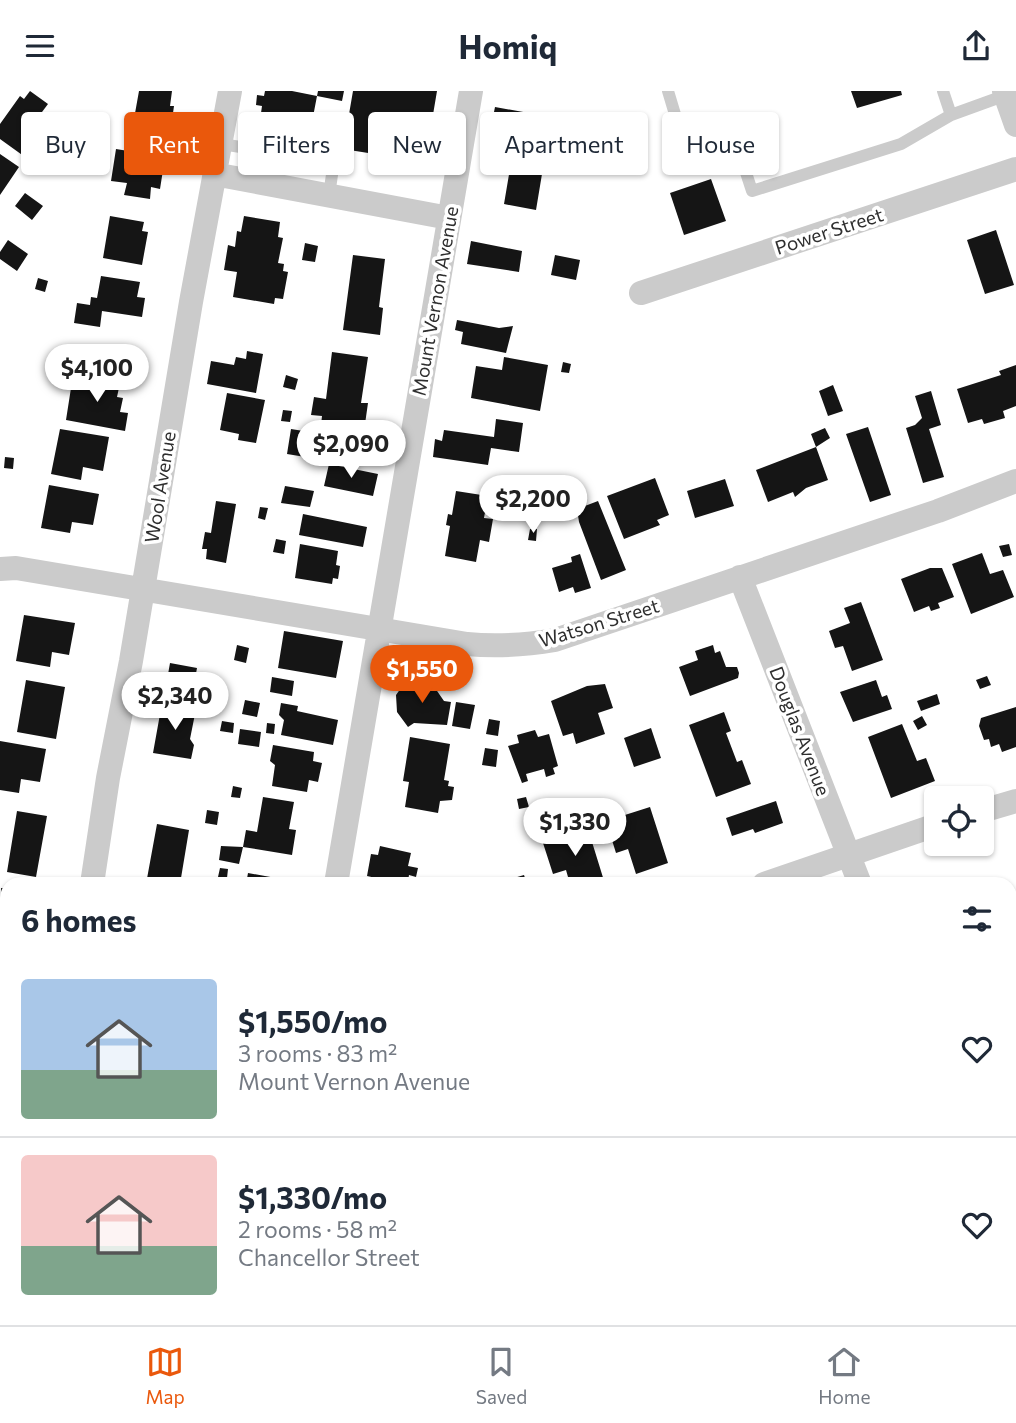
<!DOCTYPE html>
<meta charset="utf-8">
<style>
:root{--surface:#fff;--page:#f2f2f3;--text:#1f2937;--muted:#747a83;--line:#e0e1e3;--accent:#ea580c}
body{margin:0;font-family:Commissioner,sans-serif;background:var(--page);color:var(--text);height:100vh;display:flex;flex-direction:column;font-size:26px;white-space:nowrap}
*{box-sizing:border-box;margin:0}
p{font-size:23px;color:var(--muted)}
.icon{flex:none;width:38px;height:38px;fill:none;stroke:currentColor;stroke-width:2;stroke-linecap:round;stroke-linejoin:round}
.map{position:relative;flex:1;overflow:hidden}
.sheet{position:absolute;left:0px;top:786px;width:1017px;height:450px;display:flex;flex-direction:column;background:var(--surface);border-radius:21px 21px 0 0;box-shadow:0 2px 5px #0004}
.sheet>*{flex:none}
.banner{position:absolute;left:21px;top:21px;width:975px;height:63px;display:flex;gap:14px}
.buttons{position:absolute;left:924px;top:695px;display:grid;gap:14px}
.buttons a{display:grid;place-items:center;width:70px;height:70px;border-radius:7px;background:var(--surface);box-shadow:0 2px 5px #0004;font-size:35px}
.price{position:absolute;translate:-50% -60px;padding:0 16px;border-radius:24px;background:#fff;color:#222;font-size:23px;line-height:46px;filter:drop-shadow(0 2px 4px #0008)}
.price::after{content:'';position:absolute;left:50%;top:42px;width:21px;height:16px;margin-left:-10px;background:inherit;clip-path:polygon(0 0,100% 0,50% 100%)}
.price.on{background:var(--accent);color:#fff}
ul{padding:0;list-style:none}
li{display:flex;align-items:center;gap:21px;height:175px;padding:0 21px}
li+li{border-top:2px solid var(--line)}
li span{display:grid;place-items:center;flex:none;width:196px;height:140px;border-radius:7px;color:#555}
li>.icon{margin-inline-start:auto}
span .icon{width:84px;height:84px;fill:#fffc;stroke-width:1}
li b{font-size:30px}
h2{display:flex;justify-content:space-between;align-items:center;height:84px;padding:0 21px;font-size:30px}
.tag{padding:0 24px;border-radius:7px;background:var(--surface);box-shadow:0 2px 5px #0004;font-size:24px;line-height:63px}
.tag.on{background:var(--accent);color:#fff}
header{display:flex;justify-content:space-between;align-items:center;height:91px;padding:0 21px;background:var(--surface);font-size:32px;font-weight:700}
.dock{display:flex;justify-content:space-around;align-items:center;height:98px;border-top:2px solid var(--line);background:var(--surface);font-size:19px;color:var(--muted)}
.dock a{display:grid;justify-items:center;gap:4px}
.dock .on{color:var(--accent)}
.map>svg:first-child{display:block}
.building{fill:#151515}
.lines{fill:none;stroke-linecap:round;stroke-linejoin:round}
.service{stroke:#cbcbcb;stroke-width:12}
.minor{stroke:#cbcbcb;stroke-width:24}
.secondary{stroke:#b8b8b8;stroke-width:35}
.labels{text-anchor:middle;stroke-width:7;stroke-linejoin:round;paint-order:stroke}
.street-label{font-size:19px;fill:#2e2e2e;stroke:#fff}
</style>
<header><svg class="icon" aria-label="menu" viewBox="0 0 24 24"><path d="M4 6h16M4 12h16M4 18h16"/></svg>Homiq<svg class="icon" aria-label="share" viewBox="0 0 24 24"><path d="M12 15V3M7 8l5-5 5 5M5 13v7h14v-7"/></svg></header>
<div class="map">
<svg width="1016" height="1234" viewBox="0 0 1016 1234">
<rect width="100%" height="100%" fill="#fff"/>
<path class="building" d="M30 0 48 13 42 21 47 24 27 51 33 55 25 66 0 48V33L20 5 24 8Z
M139 0H172L170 15H174L173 22H168L164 45 132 39Z
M265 0H292L317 5 312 31 261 22 262 15 256 14 257 4 264 5Z
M318 0H344L342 10 317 5Z
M353 0H437L425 71 343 58Z
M851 0H901L902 4 857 17Z
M495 16 551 26 547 51 497 42 498 37 491 36Z
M68 48 80 51 77 63 65 60Z
M514 54 546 59 536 119 504 113Z
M116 58 159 65 157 78 163 79 160 98 151 96 150 108 124 104 127 92 111 90Z
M0 63 19 76 0 104Z
M37 66 45 72 38 80 30 75Z
M585 69 599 72 597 84 583 81Z
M711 88 726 130 684 144 670 102Z
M25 102 43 115 32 129 15 115Z
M110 125 144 131 142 140 148 141 142 174 103 167Z
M244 125 280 131 278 146 283 147 278 172 284 173 283 180 288 181 283 208 275 207 274 213 233 206 237 181 224 179 228 154 235 156 237 140 241 141Z
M996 139 1014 194 985 203 967 149Z
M8 149 28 163 17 180 0 168V161Z
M471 150 522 160 519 181 467 173Z
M305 152 318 155 315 171 302 169Z
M353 164 385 168 379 216 383 217 380 244 343 239Z
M555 164 580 169 576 189 551 184Z
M101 185 140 191 137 206 145 207 142 226 102 220 100 236 74 232 77 212 90 214 91 206 97 207Z
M38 187 48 190 45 201 35 198Z
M457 229 499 237 513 235 506 262 461 253 463 241 455 239Z
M247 260 263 263 256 302 207 293 211 270 234 274 236 266 246 268Z
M332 261 368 266 361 312H368L364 340 321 334 322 325 311 324 314 306 326 308Z
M504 266 548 274 540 320 471 307 476 275 502 279Z
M563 271 571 273 569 282 561 281Z
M1016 274V315L1003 320 1005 327 984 333 982 328 968 332 957 298 1001 284 999 280Z
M286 284 298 288 295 299 283 296Z
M81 285 120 292 117 306 123 307 120 321 128 322 125 340 66 329 71 297 78 298Z
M833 294 843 320 828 325 819 300Z
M931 300 941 334 929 338 944 386 923 392 906 337 915 334 922 327 915 305Z
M227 302 265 309 256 352 238 349 239 343 220 339Z
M283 319 292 320 290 331 281 330Z
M496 328 523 332 519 361 491 357 488 374 433 366 435 348 442 350 444 339 494 346Z
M868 336 891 404 870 411 846 343Z
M825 337 830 347 816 356 811 343Z
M60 338 109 346 103 380 83 376 81 389 51 383Z
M291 338 347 347 342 372 287 363Z
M816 356 828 389 806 397 795 406 793 401 768 411 756 379Z
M5 366 14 367 13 378 4 377Z
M329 373 378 383 373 405 324 395Z
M655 387 669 424 657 429 660 434 624 448 607 405Z
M725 388 734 415 695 427 687 400Z
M49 394 99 403 93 434 72 431 70 442 41 437Z
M285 395 314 400 310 416 281 412Z
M456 400 488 405 484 427 493 428 489 451 480 449 476 471 445 465 450 435 446 434 448 423 452 424Z
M216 410 236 413 226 472 206 468 207 458H202L205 441 211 442Z
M598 410 626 479 601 489 579 431 577 418Z
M260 416 268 417 265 429 258 427Z
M303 423 367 436 363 456 299 444Z
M530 438H537L536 450 528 449Z
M276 448 286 450 284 463 273 461Z
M300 453 338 460 336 474 340 475 338 488 333 487 332 493 295 487Z
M1009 453 1012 464 1003 466 999 455Z
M982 462 990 483 1003 479 1014 506 971 523 952 473Z
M580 463 591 497 575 502 573 496 559 501 552 477 572 471 571 466Z
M930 477H942L954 506 938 512 940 517 931 520 929 515 914 521 901 488Z
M861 511 883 569 852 580 843 555 835 557 829 540 850 532 844 517Z
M24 524 75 532 69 564 52 561 50 576 16 570Z
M284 540 343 550 336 587 278 577Z
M237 554 249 557 246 572 234 569Z
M713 554 715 562 720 560 726 576H737L739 582 738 587 690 605 679 576 698 569 695 560Z
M170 572 197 577 191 610 164 606Z
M987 585 991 594 980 598 976 589Z
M272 586 294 590 292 605 270 601Z
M415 587 421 595 435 597 444 610 451 611 447 634 414 632 408 636 397 621 396 604 401 597Z
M26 589 65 596 56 648 17 641Z
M876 589 882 606 887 604 892 618 853 631 840 601Z
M605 593 613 617 598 622 605 643 576 653 573 642 563 645 551 610 587 595Z
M937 603 940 613 921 620 917 610Z
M245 609 260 612 257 626 242 623Z
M456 611 475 614 470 638 452 635Z
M162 612 196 618 190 648 194 654 191 668 153 662Z
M281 612 298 615 297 620 338 629 333 654 281 644 284 629 279 624Z
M1016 616V656L1002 661 999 653 991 656 989 648 984 649 979 635 981 627Z
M724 621 731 640 726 642 737 671 742 669 751 693 716 706 689 634Z
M922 625 927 634 918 639 913 630Z
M489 628 500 630 498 645 486 643Z
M222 630 234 632 233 642 220 640Z
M267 632 275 633 274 643 266 642Z
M902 633 917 670 926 667 935 690 891 707 868 646Z
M651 637 661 667 634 676 624 647Z
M240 638 261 641 259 656 238 653Z
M535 639 538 646 549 643 558 675 553 677 555 683 546 686 544 678 526 683 528 690 522 692 508 655 519 652 517 644Z
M410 646 450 653 444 689 449 690 448 695 454 696 452 709 440 710 438 722 405 716 409 691 403 690Z
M0 650 46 658 40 691 21 688 19 702 0 699Z
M273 654 314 661 313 670 322 672 318 691 309 689 307 701 272 695 275 674 270 670Z
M485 657 498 659 496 676 482 674Z
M233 695 242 697 240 707 231 706Z
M263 706 294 711 289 738 296 739 292 764 243 756 239 773 219 769 221 755 243 756 246 739 257 741Z
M526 706 529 716 519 718 517 708Z
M776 710 783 732 755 742 753 738 732 745 726 727Z
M650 716 668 772 636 783 628 758 616 762 606 730Z
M207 719 219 721 217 734 205 732Z
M17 720 47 725 36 786 7 781Z
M157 733 189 739 180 793H146Z
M588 738 605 793H570L566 779 553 783 543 752Z
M380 755 411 762 408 775 418 777 416 786 409 784 408 790 403 793 367 785 371 763 378 764Z
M220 777 228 778 227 787 218 786Z
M248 782 287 789 286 793H246Z
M524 784 527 793H498L497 792Z
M1 797 7 798V864L0 863Z
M0 881 7 882 6 920 1 936Z
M1010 930 1016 948V959L1010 961Z
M7 1035V1083L0 1065V1037Z
M7 1221V1228H11L12 1231 19 1228H51L53 1234H0V1223Z
M78 1228H120V1229L105 1234H80Z
M755 1228H796L798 1234H756Z
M843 1228H878L880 1234H845Z
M922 1228H962V1229L948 1234H924Z"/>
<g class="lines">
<path class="service" d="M668 0 683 50 731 36 752 100 901 53 951 24 1006 4
M943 0 951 24
M221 53 324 69 333 77 329 104
M709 1228 710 1234
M822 1228 824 1234"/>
<path class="minor" d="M1004 0 1016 34
M214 83 449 127
M641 202 1016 78
M0 478 16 477 467 553C497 556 525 554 555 549L938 420 1016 390
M740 486 860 793
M982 720 1016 710
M92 793 108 687 131 570 191 211 230 0
M336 793 471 0
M764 793 936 734
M1010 1204 1016 1221
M176 1228 178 1234
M603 1228 605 1234"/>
<path class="secondary" d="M1010 1016 1016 1014
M1010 1053 1016 1051
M366 1234 383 1228
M486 1234 503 1228"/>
</g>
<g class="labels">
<g class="street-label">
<text transform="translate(829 140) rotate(-18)" y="7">Power Street</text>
<text transform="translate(435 210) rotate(-80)" y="7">Mount Vernon Avenue</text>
<text transform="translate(160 396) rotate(-81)" y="7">Wool Avenue</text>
<text transform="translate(599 532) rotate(-17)" y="7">Watson Street</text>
<text transform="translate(800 640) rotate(69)" y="7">Douglas Avenue</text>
</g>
</g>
</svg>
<div class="buttons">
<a><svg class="icon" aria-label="locate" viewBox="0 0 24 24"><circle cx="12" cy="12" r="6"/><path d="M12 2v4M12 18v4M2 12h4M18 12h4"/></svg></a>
</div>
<b class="price" style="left:97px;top:313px">$4,100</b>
<b class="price" style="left:351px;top:389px">$2,090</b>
<b class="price" style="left:533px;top:444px">$2,200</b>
<b class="price on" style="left:422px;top:614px">$1,550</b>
<b class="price" style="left:175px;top:641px">$2,340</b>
<b class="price" style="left:575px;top:767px">$1,330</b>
<div class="banner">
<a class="tag">Buy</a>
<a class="tag on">Rent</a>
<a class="tag">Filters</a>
<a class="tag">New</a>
<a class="tag">Apartment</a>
<a class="tag">House</a>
</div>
<section class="sheet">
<h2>6 homes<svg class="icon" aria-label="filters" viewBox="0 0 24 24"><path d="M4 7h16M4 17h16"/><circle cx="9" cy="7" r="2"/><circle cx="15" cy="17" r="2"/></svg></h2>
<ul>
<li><span style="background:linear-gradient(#a9c7e8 65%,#7fa58c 0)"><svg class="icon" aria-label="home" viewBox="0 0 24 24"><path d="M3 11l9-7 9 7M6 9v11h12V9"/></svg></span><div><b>$1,550/mo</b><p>3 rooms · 83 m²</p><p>Mount Vernon Avenue</p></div><svg class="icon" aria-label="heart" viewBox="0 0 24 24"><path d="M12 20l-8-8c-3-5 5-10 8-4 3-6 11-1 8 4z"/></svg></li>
<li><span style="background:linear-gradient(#f6c9c9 65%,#7fa58c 0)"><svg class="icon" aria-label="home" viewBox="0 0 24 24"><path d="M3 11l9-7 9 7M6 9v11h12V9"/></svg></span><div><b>$1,330/mo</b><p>2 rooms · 58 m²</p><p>Chancellor Street</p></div><svg class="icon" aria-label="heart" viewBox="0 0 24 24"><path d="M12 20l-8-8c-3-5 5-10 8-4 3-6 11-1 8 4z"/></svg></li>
</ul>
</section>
</div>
<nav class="dock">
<a class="on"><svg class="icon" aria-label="map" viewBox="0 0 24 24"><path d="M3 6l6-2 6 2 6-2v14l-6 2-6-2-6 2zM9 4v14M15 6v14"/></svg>Map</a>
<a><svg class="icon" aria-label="saved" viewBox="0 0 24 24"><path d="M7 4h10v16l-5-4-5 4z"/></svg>Saved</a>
<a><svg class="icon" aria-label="home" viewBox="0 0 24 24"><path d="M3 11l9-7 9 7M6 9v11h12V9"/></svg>Home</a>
</nav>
